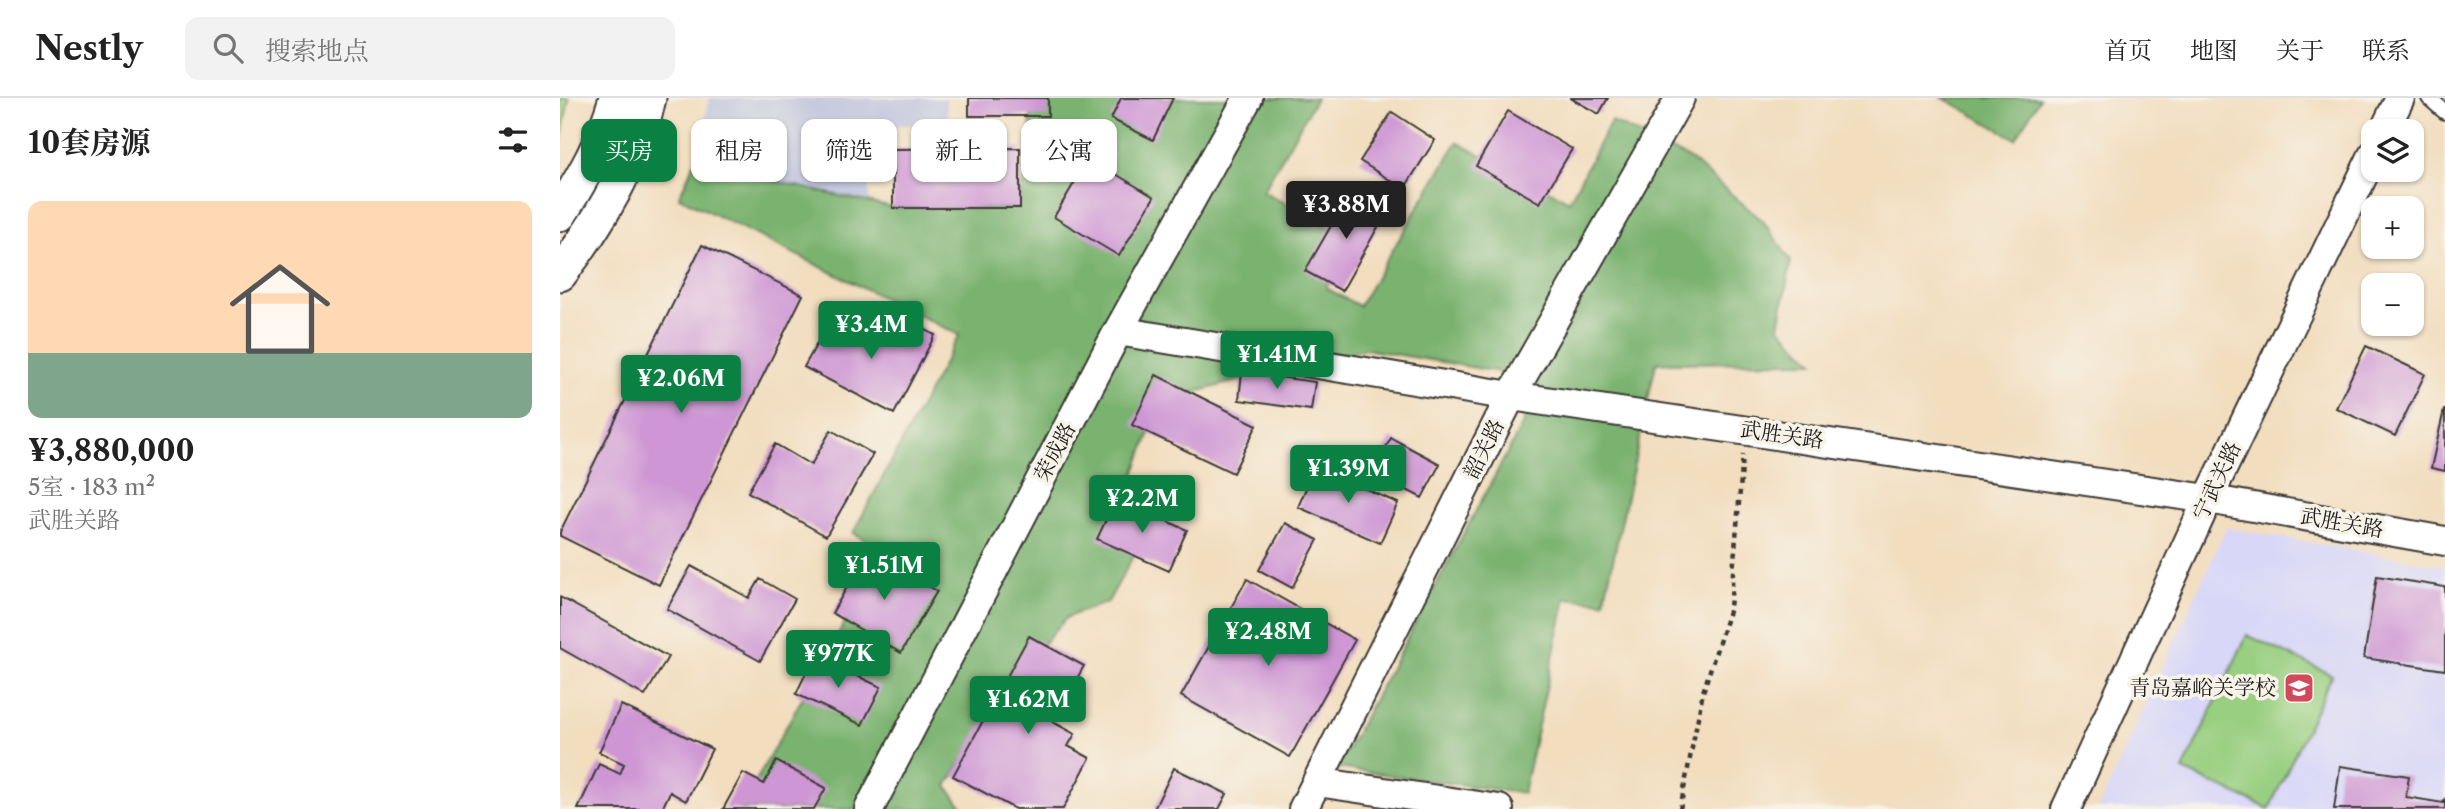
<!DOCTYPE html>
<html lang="zh">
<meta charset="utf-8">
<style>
:root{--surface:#fff;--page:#f2f2f2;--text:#222;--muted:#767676;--line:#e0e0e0;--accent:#0b8043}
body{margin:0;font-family:"Libre Caslon Text","Noto Serif SC",serif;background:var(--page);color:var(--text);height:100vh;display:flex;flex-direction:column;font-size:26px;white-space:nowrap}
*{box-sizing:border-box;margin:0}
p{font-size:23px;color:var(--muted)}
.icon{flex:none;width:38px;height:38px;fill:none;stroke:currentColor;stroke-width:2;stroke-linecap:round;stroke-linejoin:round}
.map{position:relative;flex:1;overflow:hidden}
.sheet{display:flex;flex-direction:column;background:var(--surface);width:560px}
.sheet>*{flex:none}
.banner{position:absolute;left:21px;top:21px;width:665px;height:63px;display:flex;gap:14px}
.fabs{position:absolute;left:1801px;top:21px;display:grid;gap:14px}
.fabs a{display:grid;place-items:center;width:63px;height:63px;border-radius:14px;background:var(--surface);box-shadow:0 2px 5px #0004;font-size:35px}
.price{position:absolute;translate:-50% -60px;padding:0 16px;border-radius:7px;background:var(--accent);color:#fff;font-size:23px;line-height:46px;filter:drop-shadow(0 2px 4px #0008)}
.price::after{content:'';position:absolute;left:50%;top:42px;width:21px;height:16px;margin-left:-10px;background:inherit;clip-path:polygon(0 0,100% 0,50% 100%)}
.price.on{background:#222;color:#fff}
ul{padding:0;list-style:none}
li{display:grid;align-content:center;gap:14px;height:371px;padding:0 28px}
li+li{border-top:2px solid var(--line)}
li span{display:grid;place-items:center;height:217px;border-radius:14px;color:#555}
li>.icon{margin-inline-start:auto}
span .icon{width:126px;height:126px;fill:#fffc;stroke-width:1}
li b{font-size:30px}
h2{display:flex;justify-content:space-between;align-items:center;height:84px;padding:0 28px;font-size:30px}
.tag{padding:0 24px;border-radius:14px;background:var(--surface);box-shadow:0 2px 5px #0004;font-size:24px;line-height:63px}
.tag.on{background:var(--accent);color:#fff}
header{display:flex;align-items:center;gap:42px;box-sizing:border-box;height:98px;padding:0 35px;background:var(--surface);border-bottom:2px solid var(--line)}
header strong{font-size:33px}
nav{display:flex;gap:38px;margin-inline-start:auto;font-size:24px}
.search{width:490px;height:63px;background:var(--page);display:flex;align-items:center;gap:18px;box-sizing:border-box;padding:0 24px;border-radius:14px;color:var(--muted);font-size:26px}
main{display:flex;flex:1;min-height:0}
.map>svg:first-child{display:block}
.built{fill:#d8d7f8}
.industrial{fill:#bfc2dd}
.green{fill:#99cf81;stroke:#5a764e;stroke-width:2}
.forest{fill:#7ab26f;stroke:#4b6746;stroke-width:2}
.building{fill:#ce96d4}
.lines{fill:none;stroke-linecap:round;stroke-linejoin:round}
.service-casing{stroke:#3c3934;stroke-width:18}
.minor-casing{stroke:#3c3934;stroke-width:32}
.tertiary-casing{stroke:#3c3934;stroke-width:37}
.path{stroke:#3c3934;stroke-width:4.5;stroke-dasharray:5 5;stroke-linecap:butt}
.service{stroke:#fff;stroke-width:14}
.minor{stroke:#fff;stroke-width:28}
.tertiary{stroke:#fff;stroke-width:33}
.labels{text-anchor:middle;stroke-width:7;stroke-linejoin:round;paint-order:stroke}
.street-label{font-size:21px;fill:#1c1c1c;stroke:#f7f3e8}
.poi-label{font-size:21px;fill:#1c1c1c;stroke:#f7f3e8;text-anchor:end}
</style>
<header>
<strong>Nestly</strong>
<div class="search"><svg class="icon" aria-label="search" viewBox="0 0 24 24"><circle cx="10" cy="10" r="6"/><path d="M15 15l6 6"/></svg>搜索地点</div>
<nav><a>首页</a><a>地图</a><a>关于</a><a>联系</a></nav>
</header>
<main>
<section class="sheet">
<h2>10套房源<svg class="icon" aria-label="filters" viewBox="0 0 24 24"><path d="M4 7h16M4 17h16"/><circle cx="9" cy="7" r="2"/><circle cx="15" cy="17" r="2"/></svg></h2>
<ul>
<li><span style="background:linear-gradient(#ffd9b3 70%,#7fa58c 0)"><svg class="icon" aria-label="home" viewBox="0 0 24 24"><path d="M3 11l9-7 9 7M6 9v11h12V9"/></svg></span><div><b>¥3,880,000</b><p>5室 · 183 m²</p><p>武胜关路</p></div></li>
</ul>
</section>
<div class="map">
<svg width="1885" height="711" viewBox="0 0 1885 711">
<rect width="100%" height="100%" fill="#f7f3e8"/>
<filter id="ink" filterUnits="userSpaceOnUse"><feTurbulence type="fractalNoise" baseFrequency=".0143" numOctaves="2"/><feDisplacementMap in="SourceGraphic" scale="14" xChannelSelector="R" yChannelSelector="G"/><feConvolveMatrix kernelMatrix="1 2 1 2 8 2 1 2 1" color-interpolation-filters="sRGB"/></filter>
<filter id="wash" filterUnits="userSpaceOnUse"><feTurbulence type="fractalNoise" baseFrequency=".00686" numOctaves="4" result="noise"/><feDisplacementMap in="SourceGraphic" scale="28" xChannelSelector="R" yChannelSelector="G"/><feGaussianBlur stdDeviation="1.57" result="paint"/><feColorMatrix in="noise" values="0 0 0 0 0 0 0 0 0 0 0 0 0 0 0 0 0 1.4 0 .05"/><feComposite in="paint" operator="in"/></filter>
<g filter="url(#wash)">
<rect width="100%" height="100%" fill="#f2ddbe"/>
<path class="built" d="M1666 430 1885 468V711H1538Z"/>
<path class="industrial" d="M150 0H386L388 26 309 28V105L134 65Z"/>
<path class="green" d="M0 0H9L0 49Z
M1687 537 1772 577 1709 711 1623 672Z"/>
<path class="forest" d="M474 0H756L703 93 790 141 766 190 799 208 897 44 1009 103 1051 23 1130 61 1203 123 1231 163 1219 229 1254 264 1096 265 1044 504 1006 500 963 695 777 670 965 322 939 274 805 251 684 281 602 303 575 374V455L548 504 507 519 445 589 387 688 404 711H180L325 453 293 435 399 237 119 99 134 65 333 110H459Z
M1383 0H1480L1456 41Z"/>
<g id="blocks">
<path class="building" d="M409 0H488V18H409Z
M561 0H613L593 42 551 21Z
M1010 0H1048L1039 16Z
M948 13 1012 51 980 105 916 68Z
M832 14 875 42 844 91 800 63Z
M460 50V110H333V51Z
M529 60 594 99 559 158 494 119Z
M791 93 827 113 782 193 745 173Z
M142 147 243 197 99 487 0 438V434Z
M337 217 375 237 334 316 244 269 271 220 322 246Z
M1806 248 1865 276 1835 338 1776 310Z
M682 274 755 284 751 312 679 302Z
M596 277 697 327 673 375 572 327Z
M1884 312H1885V373L1871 370Z
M271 332 313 356 266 438 188 394 215 346 251 367Z
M831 340 880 366 862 400 812 374Z
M755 369 838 405 820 445 738 409Z
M556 400 627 432 609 473 537 441Z
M725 425 758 442 732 490 699 472Z
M308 453 377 493 341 555 272 515Z
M131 468 189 500 200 481 235 501 200 563 107 511Z
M1817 478 1885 489V572L1804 560Z
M687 481 795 542 730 659 621 598Z
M0 499 108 559 85 598 0 550Z
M469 538 524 568 493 624 515 636 508 648 530 660 503 711H455L393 678Z
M254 558 321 589 302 627 236 596Z
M61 607 152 651 126 703 110 694 102 711H18L39 666 60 676 64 666 39 654Z
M216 663 266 690 254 711H163L183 675 204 686Z
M1780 668 1849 678 1846 699 1883 705 1885 700V711H1774Z
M614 670 667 696 659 711H594Z"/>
</g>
</g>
<g filter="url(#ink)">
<use href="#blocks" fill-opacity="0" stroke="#3c3934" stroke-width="2"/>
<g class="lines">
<g class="service-casing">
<path id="service" d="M1869 0 1885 14"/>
</g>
<g class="minor-casing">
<path id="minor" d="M1824 33 1840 0
M558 233 951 298 1648 401 1885 443
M757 684 939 711
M309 711 558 233 688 0
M743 711 951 298 1120 0
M1506 711 1648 401 1813 57"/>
</g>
<g class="tertiary-casing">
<path id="tertiary" d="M0 116C23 79 44 43 56 0
M0 176C39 125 76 64 89 0"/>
</g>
<path class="path" d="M1120 711 1143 594 1170 510 1183 357"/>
<use href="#service" class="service"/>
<use href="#minor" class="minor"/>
<use href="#tertiary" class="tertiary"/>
</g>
</g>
<defs>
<g id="school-square" transform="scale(1.575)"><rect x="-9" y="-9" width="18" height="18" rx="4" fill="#d1495b" stroke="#f7f3e8"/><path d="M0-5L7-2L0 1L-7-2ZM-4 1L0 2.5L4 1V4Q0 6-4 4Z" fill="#fff"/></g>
</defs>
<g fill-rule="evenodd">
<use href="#school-square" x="1739" y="590"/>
</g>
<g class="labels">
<g class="street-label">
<text transform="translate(1222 337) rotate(8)" y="7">武胜关路</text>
<text transform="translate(924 351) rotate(-63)" y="7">韶关路</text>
<text transform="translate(495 354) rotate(-62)" y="7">荣成路</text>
<text transform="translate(1657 383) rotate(-65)" y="7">宁武关路</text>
<text transform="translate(1782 425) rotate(10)" y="7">武胜关路</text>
</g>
<g class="poi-label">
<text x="1716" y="597">青岛嘉峪关学校</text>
</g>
</g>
</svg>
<div class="fabs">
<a><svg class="icon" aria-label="layers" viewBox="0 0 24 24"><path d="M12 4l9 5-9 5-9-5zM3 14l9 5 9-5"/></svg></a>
<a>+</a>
<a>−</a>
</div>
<b class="price on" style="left:786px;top:143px">¥3.88M</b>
<b class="price" style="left:311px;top:263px">¥3.4M</b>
<b class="price" style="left:717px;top:293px">¥1.41M</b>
<b class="price" style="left:121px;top:317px">¥2.06M</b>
<b class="price" style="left:788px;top:407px">¥1.39M</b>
<b class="price" style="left:582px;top:437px">¥2.2M</b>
<b class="price" style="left:324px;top:504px">¥1.51M</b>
<b class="price" style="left:708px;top:570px">¥2.48M</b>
<b class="price" style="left:278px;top:592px">¥977K</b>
<b class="price" style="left:468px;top:638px">¥1.62M</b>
<div class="banner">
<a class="tag on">买房</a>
<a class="tag">租房</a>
<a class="tag">筛选</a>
<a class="tag">新上</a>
<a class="tag">公寓</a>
</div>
</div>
</main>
